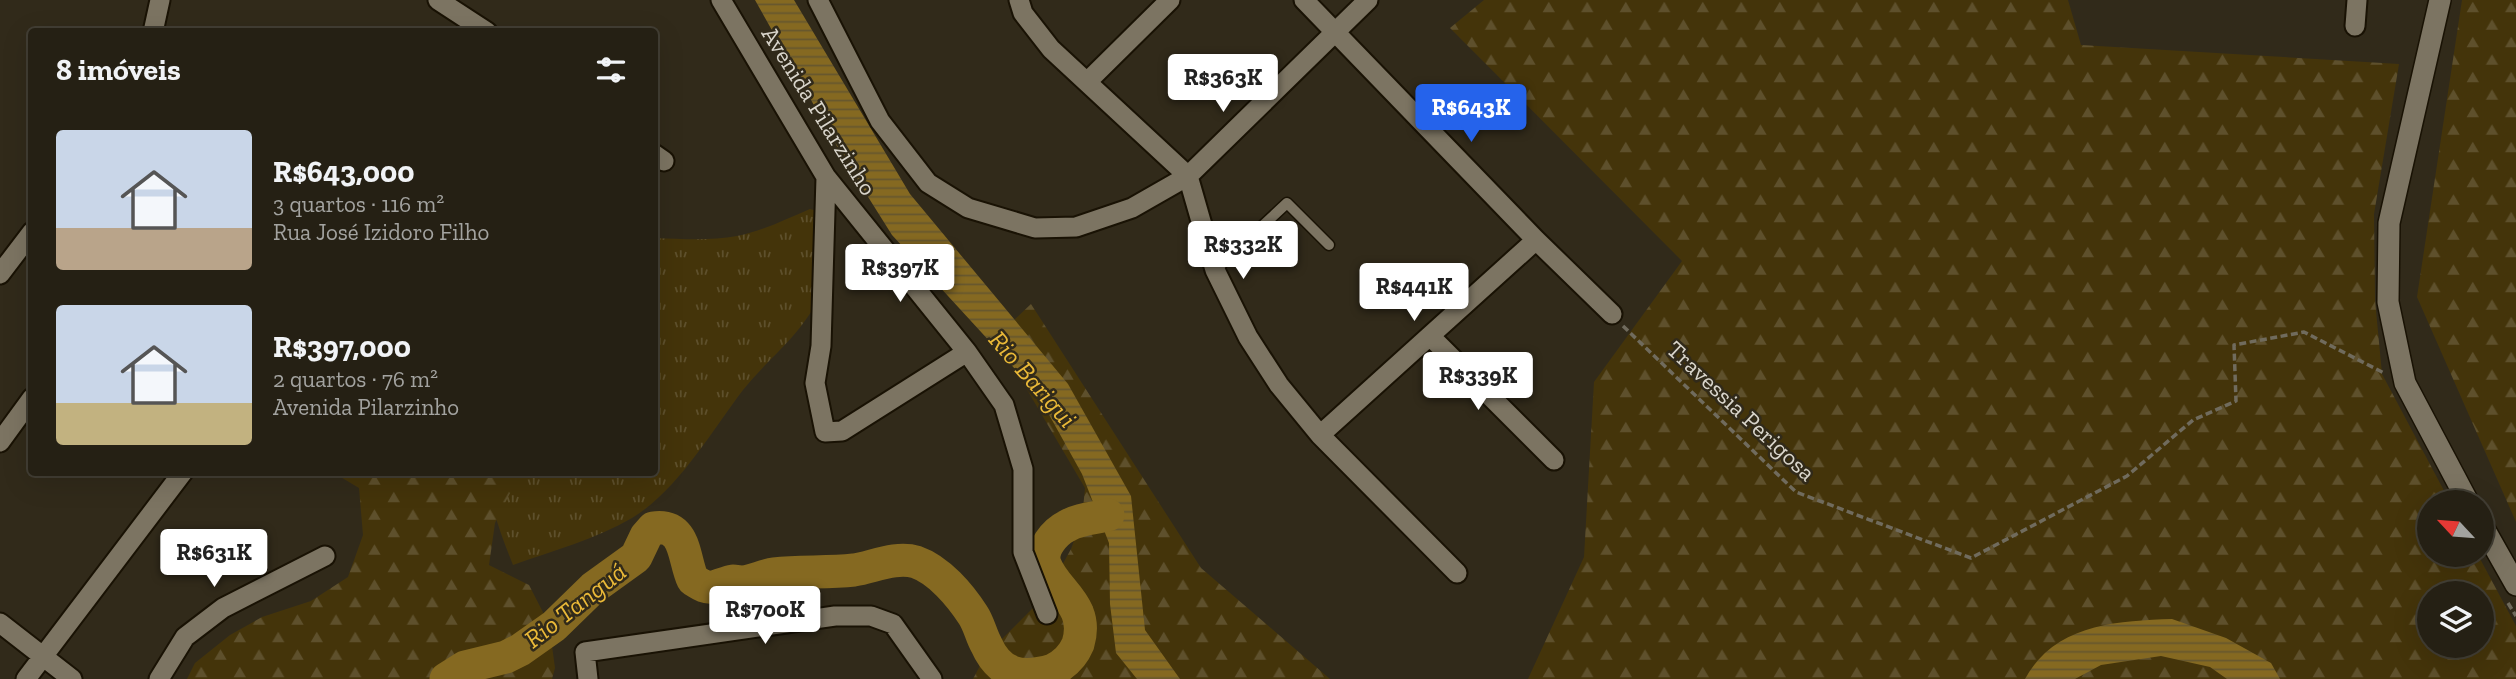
<!DOCTYPE html>
<html lang="pt">
<meta charset="utf-8">
<style>
:root{--surface:#252014;--page:#2d281d;--text:#f1f3f6;--muted:#a3a3a0;--line:#423e34;--accent:#2563eb}
body{margin:0;font-family:"Zilla Slab",serif;background:var(--page);color:var(--text);height:100vh;display:flex;flex-direction:column;font-size:26px;white-space:nowrap}
*{box-sizing:border-box;margin:0}
p{font-size:23px;color:var(--muted)}
.icon{flex:none;width:38px;height:38px;fill:none;stroke:currentColor;stroke-width:2;stroke-linecap:round;stroke-linejoin:round}
.map{position:relative;flex:1;overflow:hidden}
.side{position:absolute;left:28px;top:28px;width:630px;height:448px;display:flex;flex-direction:column;background:var(--surface);border-radius:7px;box-shadow:0 7px 28px #0002,0 0 0 2px var(--line)}
.side>*{flex:none}
.needle{width:46px;rotate:296deg}
.tools{position:absolute;left:2417px;top:490px;display:grid;gap:14px}
.tools a{display:grid;place-items:center;width:77px;height:77px;border-radius:50%;background:var(--surface);box-shadow:0 7px 28px #0002,0 0 0 2px var(--line);font-size:35px}
.price{position:absolute;translate:-50% -60px;padding:0 16px;border-radius:7px;background:#fff;color:#222;font-size:23px;line-height:46px;filter:drop-shadow(0 2px 4px #0008)}
.price::after{content:'';position:absolute;left:50%;top:42px;width:21px;height:16px;margin-left:-10px;background:inherit;clip-path:polygon(0 0,100% 0,50% 100%)}
.price.active{background:var(--accent);color:#fff}
ul{padding:0;list-style:none}
li{display:flex;align-items:center;gap:21px;height:175px;padding:0 28px}
li span{display:grid;place-items:center;flex:none;width:196px;height:140px;border-radius:7px;color:#555}
li>.icon{margin-inline-start:auto}
span .icon{width:84px;height:84px;fill:#fffc;stroke-width:1}
li b{font-size:30px}
h2{display:flex;justify-content:space-between;align-items:center;height:84px;padding:0 28px;font-size:30px}
.map>svg:first-child{display:block}
.grass{fill:url(#grass-tufts)}
.forest{fill:url(#forest-firs);fill-rule:evenodd}
.water{fill:url(#water-rules)}
.lines{fill:none;stroke-linecap:round;stroke-linejoin:round}
.river{stroke:#856921;stroke-width:33}
.lane-casing{stroke:#191204;stroke-width:13}
.street-casing{stroke:#191204;stroke-width:23}
.secondary-casing{stroke:#191204;stroke-width:24}
.path{stroke:#706b5d;stroke-width:3.5;stroke-dasharray:7 3.5;stroke-linecap:butt}
.lane{stroke:#7c7462;stroke-width:10}
.street{stroke:#7c7462;stroke-width:19}
.secondary{stroke:#7c7462;stroke-width:21}
.labels{text-anchor:middle;stroke-width:5;stroke-linejoin:round;paint-order:stroke}
.street-label{font-size:24px;fill:#d9d5cb;stroke:#312a1a}
.water-label{font-size:26px;font-style:italic;fill:#eab938;stroke:#312a1a}
</style>
<div class="map">
<svg width="2516" height="679" viewBox="0 0 2516 679">
<defs>
<pattern id="grass-tufts" width="24" height="20" patternUnits="userSpaceOnUse" patternTransform="scale(1.75)"><rect width="24" height="20" fill="#44340a"/><path d="M3 7l-1-3M5 7V3M7 7l1-3M15 17l-1-3M17 17v-4M19 17l1-3" fill="none" stroke="#5e502c"/></pattern>
<pattern id="forest-firs" width="22" height="20" patternUnits="userSpaceOnUse" patternTransform="scale(1.75)"><rect width="22" height="20" fill="#44340a"/><path d="M5 1l3.5 6h-7zM16 11l3.5 6h-7z" fill="#5e502c"/></pattern>
<pattern id="water-rules" width="6" height="5" patternUnits="userSpaceOnUse" patternTransform="scale(1.75)"><rect width="6" height="5" fill="#856921"/><path d="M0 2.5h6" fill="none" stroke="#66572e"/></pattern>
</defs>
<rect width="100%" height="100%" fill="#312a1a"/>
<path class="grass" d="M810 209 833 216C830 237 829 271 822 290 806 332 770 356 743 390 711 432 678 490 632 518 596 539 552 551 513 565 501 535 490 505 486 473L654 472 655 238C682 239 711 241 737 236 763 231 786 219 810 209Z"/>
<path class="forest" d="M1484 0H2068L2081 45 2399 64 2374 214 2375 300 2382 374 2450 502H2429V555H2478L2516 626V679H1528L1584 557 1594 382 1682 261 1450 28ZM2429 593H2482V646H2429Z
M2462 0H2516V522L2417 297Z
M1031 304 1201 568 1330 679H973L985 656 1033 608 1055 578 1071 549 1082 519 1085 488 996 337Z
M334 473H516L515 483 495 523 489 565 529 585 549 624 555 668 552 679H187L195 663 230 635 262 617 311 601 348 577 363 535 359 488Z"/>
<path class="water" d="M755 0H794L910 194 1068 384 1131 496 1145 630 1180 679H1137L1116 653 1110 604 1109 543 1082 474 1037 393 892 235 843 157Z
M2172 619 2226 638 2271 663 2280 679H2227L2210 667 2161 656 2101 665 2075 679H2025C2055 624 2116 621 2172 619Z"/>
<g class="lines">
<path class="river" d="M446 679 465 667 506 657 520 650 554 626 593 588 636 557 646 536 653 528C687 523 683 559 693 580 700 584 704 588 712 587 719 586 726 582 733 581 736 581 740 582 743 582 754 581 764 575 774 574 800 571 827 573 854 570 873 567 896 556 916 562 939 570 960 595 973 615 979 624 981 635 986 644 1000 676 1022 679 1053 670 1065 664 1073 656 1078 644 1090 604 1055 592 1045 564 1040 549 1055 532 1067 526 1078 519 1095 518 1108 515"/>
<g class="lane-casing">
<path id="lane" d="M1215 270 1287 203 1329 245"/>
</g>
<g class="street-casing">
<path id="street" d="M438 0 487 32
M721 0 826 177 967 352 1004 405 1023 469V552L1047 614
M818 0 880 121 928 183 968 208 1035 228 1076 227 1132 208 1188 176 1368 0
M1019 0 1023 13 1051 49 1188 176 1215 270 1248 337 1279 385 1320 435 1457 573
M1304 0 1536 240 1612 314
M2355 26 2357 0
M153 32 160 0
M1088 81 1170 0
M654 154 664 161
M826 177 821 346 815 383 825 432 842 431 967 352
M0 274 32 232
M1430 336 1554 460
M1320 435 1536 240
M0 442 32 398
M0 623 72 679
M26 679 183 472
M159 679 185 637 223 608 325 556
M588 679 585 652 835 616H871L893 624 932 679"/>
</g>
<g class="secondary-casing">
<path id="secondary" d="M2440 0 2389 223 2388 302 2405 383 2468 502
M2482 525 2516 585"/>
</g>
<path class="path" d="M1623 326 1796 492 1971 558 2127 476 2193 420 2236 401 2234 345 2304 332 2384 373
M2508 603 2516 616"/>
<use href="#lane" class="lane"/>
<use href="#street" class="street"/>
<use href="#secondary" class="secondary"/>
</g>
<g class="labels">
<g class="street-label">
<text transform="translate(819 111) rotate(58)" y="8">Avenida Pilarzinho</text>
<text transform="translate(1741 411) rotate(43)" y="8">Travessia Perigosa</text>
</g>
<g class="water-label">
<text transform="translate(1033 379) rotate(49)" y="9">Rio Barigui</text>
<text transform="translate(575 605) rotate(-38)" y="9">Rio Tanguá</text>
</g>
</g>
</svg>
<div class="tools">
<a><svg class="needle" viewBox="-14 -14 28 28"><path d="M0-13l5 13h-10z" fill="#e53935"/><path d="M0 13l5-13h-10z" fill="#a3a3a0"/></svg></a>
<a><svg class="icon" aria-label="layers" viewBox="0 0 24 24"><path d="M12 4l9 5-9 5-9-5zM3 14l9 5 9-5"/></svg></a>
</div>
<b class="price" style="left:1223px;top:114px">R$363K</b>
<b class="price active" style="left:1471px;top:144px">R$643K</b>
<b class="price" style="left:1243px;top:281px">R$332K</b>
<b class="price" style="left:900px;top:304px">R$397K</b>
<b class="price" style="left:1414px;top:323px">R$441K</b>
<b class="price" style="left:1478px;top:412px">R$339K</b>
<b class="price" style="left:214px;top:589px">R$631K</b>
<b class="price" style="left:765px;top:646px">R$700K</b>
<section class="side">
<h2>8 imóveis<svg class="icon" aria-label="filters" viewBox="0 0 24 24"><path d="M4 7h16M4 17h16"/><circle cx="9" cy="7" r="2"/><circle cx="15" cy="17" r="2"/></svg></h2>
<ul>
<li><span style="background:linear-gradient(#c9d6e8 70%,#b9a48a 0)"><svg class="icon" aria-label="home" viewBox="0 0 24 24"><path d="M3 11l9-7 9 7M6 9v11h12V9"/></svg></span><div><b>R$643,000</b><p>3 quartos · 116 m²</p><p>Rua José Izidoro Filho</p></div></li>
<li><span style="background:linear-gradient(#c9d6e8 70%,#c2b280 0)"><svg class="icon" aria-label="home" viewBox="0 0 24 24"><path d="M3 11l9-7 9 7M6 9v11h12V9"/></svg></span><div><b>R$397,000</b><p>2 quartos · 76 m²</p><p>Avenida Pilarzinho</p></div></li>
</ul>
</section>
</div>
